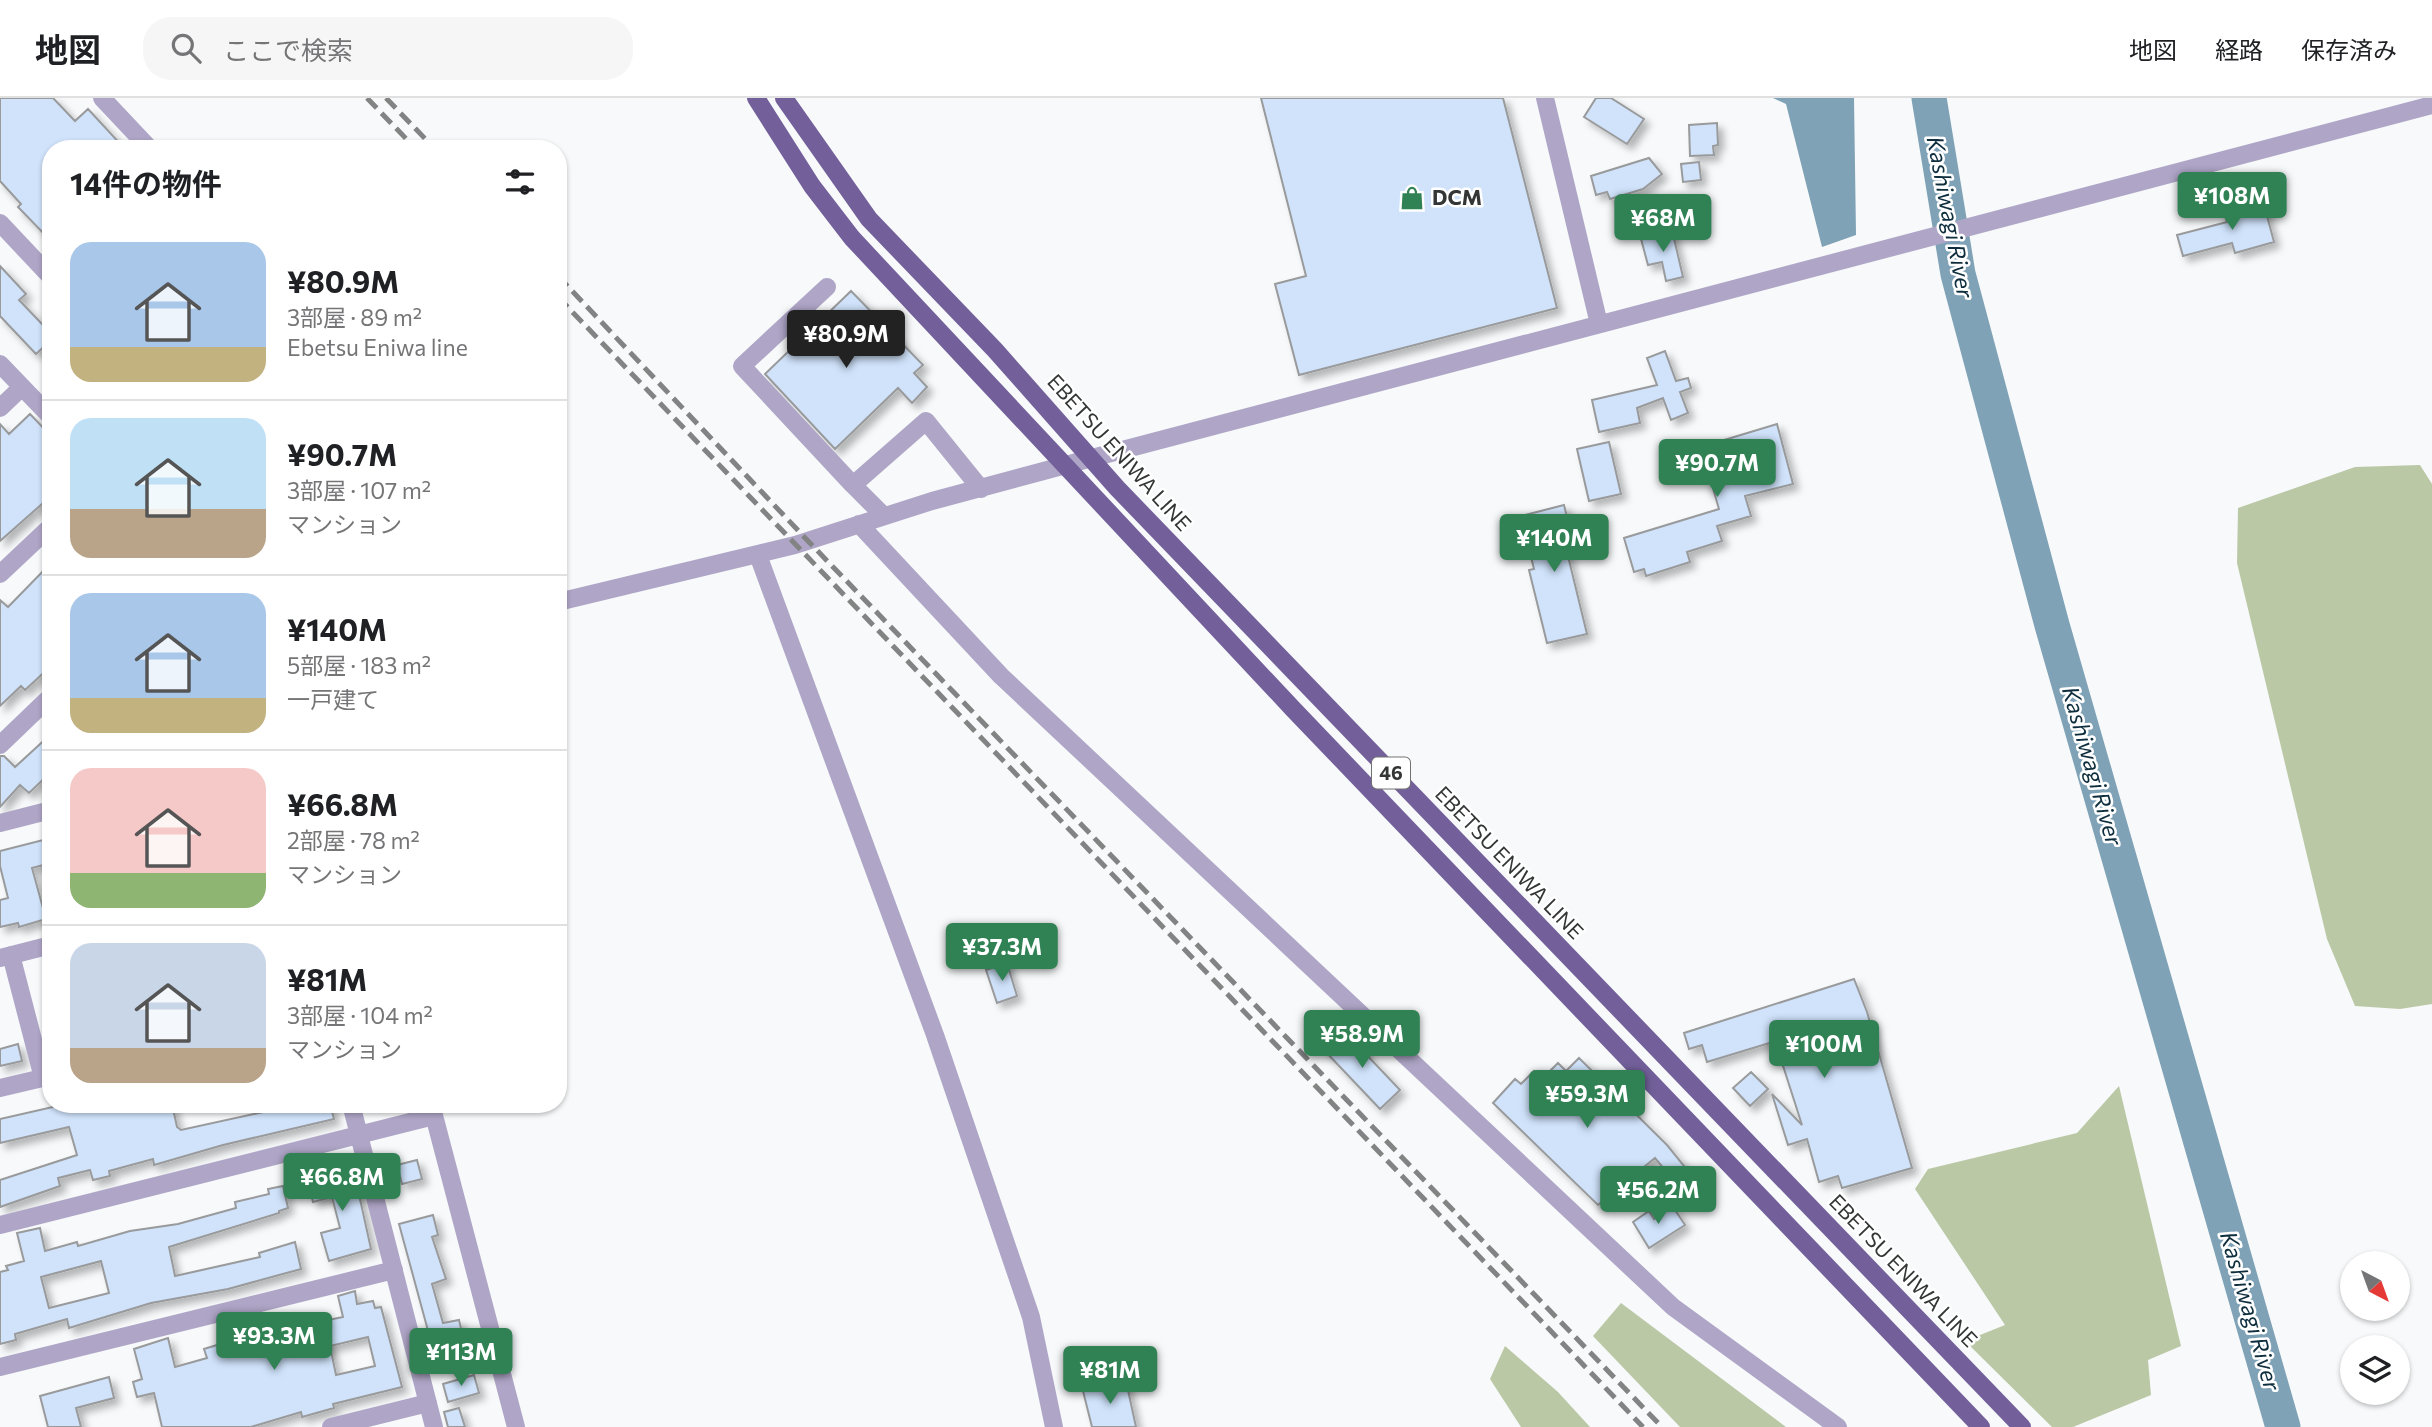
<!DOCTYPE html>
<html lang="ja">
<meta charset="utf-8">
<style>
:root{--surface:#fff;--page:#f6f6f6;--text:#202124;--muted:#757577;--line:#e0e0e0;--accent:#308254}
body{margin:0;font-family:Commissioner,"Noto Sans JP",sans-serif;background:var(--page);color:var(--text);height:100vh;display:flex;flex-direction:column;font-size:26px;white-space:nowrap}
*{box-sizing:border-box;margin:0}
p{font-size:23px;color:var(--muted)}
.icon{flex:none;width:38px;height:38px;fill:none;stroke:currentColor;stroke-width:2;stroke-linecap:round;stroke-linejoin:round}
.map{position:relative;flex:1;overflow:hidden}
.details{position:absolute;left:42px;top:42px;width:525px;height:973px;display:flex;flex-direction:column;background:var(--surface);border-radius:28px;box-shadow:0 2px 5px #0004}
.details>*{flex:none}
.needle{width:46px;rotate:139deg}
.tools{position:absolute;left:2340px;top:1153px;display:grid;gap:14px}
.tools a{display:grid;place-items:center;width:70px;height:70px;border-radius:50%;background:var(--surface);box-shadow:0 2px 5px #0004;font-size:35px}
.price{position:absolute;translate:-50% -60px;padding:0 16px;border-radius:7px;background:var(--accent);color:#fff;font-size:23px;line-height:46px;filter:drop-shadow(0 2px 4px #0008)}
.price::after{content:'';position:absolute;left:50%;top:42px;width:21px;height:16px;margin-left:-10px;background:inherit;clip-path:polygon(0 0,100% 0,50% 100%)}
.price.current{background:#222;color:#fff}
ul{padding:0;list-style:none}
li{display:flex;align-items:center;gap:21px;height:175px;padding:0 28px}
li+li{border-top:2px solid var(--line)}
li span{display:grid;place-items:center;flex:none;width:196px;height:140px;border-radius:21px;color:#555}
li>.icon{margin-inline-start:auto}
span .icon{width:84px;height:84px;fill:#fffc;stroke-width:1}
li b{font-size:30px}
h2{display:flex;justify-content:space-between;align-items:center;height:84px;padding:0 28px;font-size:30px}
header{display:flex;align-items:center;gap:42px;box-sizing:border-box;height:98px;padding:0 35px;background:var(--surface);border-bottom:2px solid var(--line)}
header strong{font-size:33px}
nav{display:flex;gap:38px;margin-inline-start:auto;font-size:24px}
.search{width:490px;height:63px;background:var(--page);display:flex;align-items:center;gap:18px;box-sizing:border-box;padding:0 24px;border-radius:28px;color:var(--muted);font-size:26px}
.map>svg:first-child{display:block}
.forest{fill:#bbc8a6}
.water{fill:#7fa2b6}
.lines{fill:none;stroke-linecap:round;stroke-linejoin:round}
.river{stroke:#7fa2b6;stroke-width:35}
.building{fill:#d0e3fb;stroke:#999a9c;stroke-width:2;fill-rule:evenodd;filter:url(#shadow)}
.minor{stroke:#afa6c7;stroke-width:18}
.major{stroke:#73609b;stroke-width:18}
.rail{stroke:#828383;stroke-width:5;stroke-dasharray:14 7;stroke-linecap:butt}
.labels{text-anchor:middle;stroke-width:5;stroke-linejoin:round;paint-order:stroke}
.shield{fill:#fff;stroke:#717272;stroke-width:2}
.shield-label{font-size:19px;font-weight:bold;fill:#343535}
.poi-label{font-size:21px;font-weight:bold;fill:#343535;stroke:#fff;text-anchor:start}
.street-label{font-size:21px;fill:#343535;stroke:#fff}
.water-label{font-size:23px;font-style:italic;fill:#0e2e3e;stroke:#fff}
</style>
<header>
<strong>地図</strong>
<div class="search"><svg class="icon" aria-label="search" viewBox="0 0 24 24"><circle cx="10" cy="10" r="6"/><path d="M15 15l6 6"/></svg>ここで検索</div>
<nav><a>地図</a><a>経路</a><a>保存済み</a></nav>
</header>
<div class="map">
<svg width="2432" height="1329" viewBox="0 0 2432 1329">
<defs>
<filter id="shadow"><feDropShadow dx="5.5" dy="5.5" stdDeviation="3.5" flood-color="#0004"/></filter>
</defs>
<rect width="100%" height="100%" fill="#f7f9fa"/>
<path class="forest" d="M2420 367 2432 386V906L2400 911 2355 908 2327 841 2237 465 2238 410 2355 369Z
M2119 988 2181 1248 2148 1262 2151 1297 2073 1329H2052L1965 1243 2005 1227 1915 1091 1928 1071 2077 1035Z
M1621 1205 1786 1329H1680L1593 1238Z
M1505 1248 1558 1294 1590 1329H1521L1490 1281Z"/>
<path class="water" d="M1773 0H1854L1856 137 1822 149 1786 6Z"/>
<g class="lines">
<path class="river" d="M1929 0 1958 176 2052 527 2283 1329"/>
</g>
<path class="building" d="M0 0H53L75 23 88 11 125 51H51V143L18 109 21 106 0 83Z
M1261 0H1503L1557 210 1299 277 1275 186 1306 178Z
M1596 0H1611L1644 21 1627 46 1584 19Z
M1717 25 1718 47 1713 48 1714 57 1690 58 1689 27Z
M1649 60 1662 76 1643 91 1610 101 1607 94 1596 97 1591 78Z
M1699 64 1701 82 1683 84 1681 66Z
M2263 103 2274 144 2235 155 2232 145 2183 158 2177 137 2227 124 2224 114Z
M1672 132 1683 179 1666 183 1662 164 1648 167 1641 141Z
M0 168 26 196 19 202 43 227 51 220V242L36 256 0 218Z
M851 193 923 267 914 275 927 289 912 305 898 290 835 351 765 276Z
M1665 253 1676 283 1688 280 1691 290 1680 294 1688 315 1671 322 1663 300 1637 310 1640 325 1599 334 1592 302 1657 287 1647 260Z
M30 316 51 338V398L0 443V326L9 336Z
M1777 326 1793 386 1745 398 1751 418 1717 428 1722 443 1687 454 1690 464 1646 478 1644 471 1634 474 1624 440 1719 411 1701 349Z
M1609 344 1621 396 1589 403 1577 351Z
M1564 407 1574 448 1566 450 1587 536 1547 545 1529 472 1534 471 1521 418Z
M51 465V568L25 592 21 588 0 608V502L8 509Z
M51 636V674L29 695 20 687 0 709V658H4L15 669Z
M51 740V765L32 770 46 821 19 829 18 825 0 829V802L8 800 0 768V753Z
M1007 865 1017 898 997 905 986 872Z
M1854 881 1867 914 1912 1070 1842 1090 1838 1078 1819 1084 1807 1041 1788 1047 1772 996 1802 1027 1777 949 1786 940 1707 964 1702 947 1689 951 1684 935Z
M1343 932 1400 992 1380 1011 1323 951Z
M18 946 22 963 0 968V951Z
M1579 960 1667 1047 1697 1084 1684 1095 1655 1060 1598 1107 1493 1005 1515 981 1521 986 1534 973 1542 981 1558 965 1566 973Z
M1751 974 1768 991 1750 1008 1733 990Z
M66 1006H172L177 1029 181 1032 300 1006H330L334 1021 223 1047 154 1067 153 1061 109 1073 110 1078 93 1082 90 1072 58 1080 60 1088 0 1109V1082L77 1057 69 1029 0 1045V1021Z
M417 1062 422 1081 402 1086 397 1067Z
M334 1071 335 1078 354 1074 371 1151 329 1163 321 1135 340 1130 332 1099 313 1104 306 1077Z
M283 1088 288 1110 279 1113V1115L169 1149 175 1178 260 1159 259 1155 295 1144 301 1171 228 1191 151 1205 69 1230 67 1221 15 1236 16 1242 0 1246V1174L8 1172 6 1168 24 1163 17 1135 40 1130 45 1153 77 1144 78 1148 130 1133 178 1126 236 1110 235 1104 269 1096 268 1091ZM101 1163 109 1195 49 1210 41 1179Z
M1673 1109 1685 1127 1649 1150 1633 1124 1649 1113 1654 1121Z
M433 1117 438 1137 432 1139 446 1181 432 1186 443 1225 459 1222 464 1243 433 1251 399 1126Z
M355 1193 357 1206 373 1203 375 1210 381 1209 402 1289 333 1306 334 1310 302 1319 301 1314 251 1329H162L154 1295 137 1299 133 1284 142 1281 134 1251 168 1240 175 1269 207 1260 204 1251 240 1240 343 1219 338 1198ZM368 1239 375 1268 336 1277 330 1248Z
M474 1277 479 1295 448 1304 443 1286Z
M109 1279 114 1300 76 1310 81 1329H48L40 1298Z
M1126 1283 1136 1329H1092L1083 1293Z
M459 1310 465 1329H448L444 1314Z"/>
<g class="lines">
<path class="minor" d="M102 0 150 51
M1545 0 1599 226
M0 125 51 179
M827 189 742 268 853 387
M0 266 51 319
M0 310 22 289
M884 418 853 387 926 323 981 391
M859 426 1001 578 1673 1209 1838 1329
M758 457 935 937 1031 1219 1054 1329
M0 476 51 428
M558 504 795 447 932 403 1092 360 2432 7
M0 647 51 598
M0 725 51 712
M11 857 43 980
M0 860 51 847
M0 990 51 978
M351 1006 434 1329
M431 1006 516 1329
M0 1127 434 1018
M0 1269 394 1172
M331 1329 428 1305"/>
<path class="major" d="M756 0 812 88 852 140 1293 611 1981 1329
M784 0 869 121 995 252 1117 390 2022 1329"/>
<path class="rail" d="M367 0 416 51
M386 0 435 51
M558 178 808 443 1662 1329
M558 199 1643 1329"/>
</g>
<defs>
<g id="shop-bare" transform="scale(1.89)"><path d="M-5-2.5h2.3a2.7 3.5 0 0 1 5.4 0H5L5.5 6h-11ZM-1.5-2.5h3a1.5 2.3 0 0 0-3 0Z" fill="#308254" stroke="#fff" stroke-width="2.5" paint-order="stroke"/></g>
</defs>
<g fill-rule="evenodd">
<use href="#shop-bare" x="1412" y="100"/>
</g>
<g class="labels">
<rect class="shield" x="1372" y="659.5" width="38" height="31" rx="5"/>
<g class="shield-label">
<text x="1391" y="682">46</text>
</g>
<g class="poi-label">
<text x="1432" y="107">DCM</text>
</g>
<g class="street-label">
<text transform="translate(1119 355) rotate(48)" y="7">EBETSU ENIWA LINE</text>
<text transform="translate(1509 765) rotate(46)" y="7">EBETSU ENIWA LINE</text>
<text transform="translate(1903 1173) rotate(46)" y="7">EBETSU ENIWA LINE</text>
</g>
<g class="water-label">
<text transform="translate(1950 119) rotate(79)" y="8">Kashiwagi River</text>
<text transform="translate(2092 668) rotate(74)" y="8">Kashiwagi River</text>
<text transform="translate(2250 1213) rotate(74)" y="8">Kashiwagi River</text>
</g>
</g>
</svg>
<div class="tools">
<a><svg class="needle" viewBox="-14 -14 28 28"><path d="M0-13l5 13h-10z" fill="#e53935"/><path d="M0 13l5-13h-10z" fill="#757577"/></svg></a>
<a><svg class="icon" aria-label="layers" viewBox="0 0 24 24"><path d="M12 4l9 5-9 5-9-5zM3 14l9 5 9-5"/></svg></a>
</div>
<b class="price" style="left:2232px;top:134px">¥108M</b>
<b class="price" style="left:1663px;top:156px">¥68M</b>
<b class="price current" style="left:846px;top:272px">¥80.9M</b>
<b class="price" style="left:1717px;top:401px">¥90.7M</b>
<b class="price" style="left:1554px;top:476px">¥140M</b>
<b class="price" style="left:1002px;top:885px">¥37.3M</b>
<b class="price" style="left:1362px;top:972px">¥58.9M</b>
<b class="price" style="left:1824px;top:982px">¥100M</b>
<b class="price" style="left:1587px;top:1032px">¥59.3M</b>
<b class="price" style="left:342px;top:1115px">¥66.8M</b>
<b class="price" style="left:1658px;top:1128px">¥56.2M</b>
<b class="price" style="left:274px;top:1274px">¥93.3M</b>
<b class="price" style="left:461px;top:1290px">¥113M</b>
<b class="price" style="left:1110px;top:1308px">¥81M</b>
<section class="details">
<h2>14件の物件<svg class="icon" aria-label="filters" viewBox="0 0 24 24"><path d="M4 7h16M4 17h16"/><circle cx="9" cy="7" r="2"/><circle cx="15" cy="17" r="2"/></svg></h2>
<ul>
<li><span style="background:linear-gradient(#a9c7e8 75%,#c2b280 0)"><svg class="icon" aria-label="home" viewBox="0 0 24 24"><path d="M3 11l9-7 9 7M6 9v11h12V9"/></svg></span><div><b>¥80.9M</b><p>3部屋 · 89 m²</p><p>Ebetsu Eniwa line</p></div></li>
<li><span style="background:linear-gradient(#bfe0f5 65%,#b9a48a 0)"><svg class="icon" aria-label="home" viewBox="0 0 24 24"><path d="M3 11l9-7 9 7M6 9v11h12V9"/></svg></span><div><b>¥90.7M</b><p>3部屋 · 107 m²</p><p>マンション</p></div></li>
<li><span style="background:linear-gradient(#a9c7e8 75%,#c2b280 0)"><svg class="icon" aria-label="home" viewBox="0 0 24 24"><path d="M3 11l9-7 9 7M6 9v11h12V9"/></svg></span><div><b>¥140M</b><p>5部屋 · 183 m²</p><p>一戸建て</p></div></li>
<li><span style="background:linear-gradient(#f6c9c9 75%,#8fb573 0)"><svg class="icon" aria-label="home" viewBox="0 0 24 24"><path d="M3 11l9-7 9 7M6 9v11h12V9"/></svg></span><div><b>¥66.8M</b><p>2部屋 · 78 m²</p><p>マンション</p></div></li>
<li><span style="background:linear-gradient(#c9d6e8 75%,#b9a48a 0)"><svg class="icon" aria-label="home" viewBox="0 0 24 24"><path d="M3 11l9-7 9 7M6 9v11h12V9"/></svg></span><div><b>¥81M</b><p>3部屋 · 104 m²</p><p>マンション</p></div></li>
</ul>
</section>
</div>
